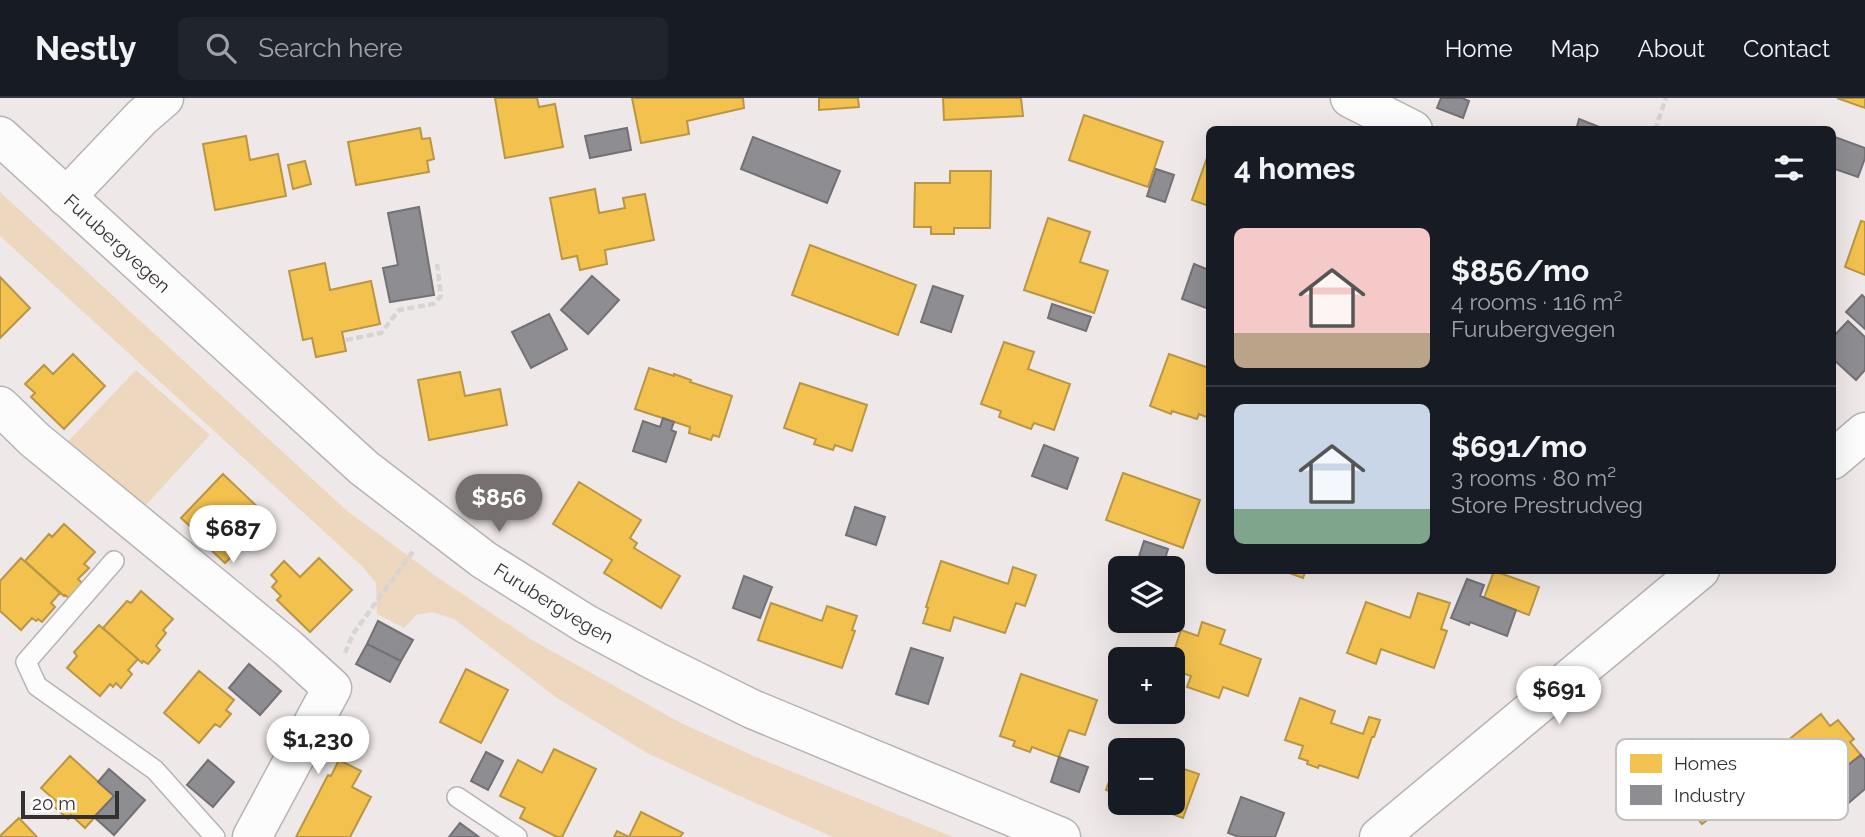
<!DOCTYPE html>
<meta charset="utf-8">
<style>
:root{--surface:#171b24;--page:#20242c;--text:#f1f3f6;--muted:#9ea1a6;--line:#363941;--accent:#767070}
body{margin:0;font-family:Raleway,sans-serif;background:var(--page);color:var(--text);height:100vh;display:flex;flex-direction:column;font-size:26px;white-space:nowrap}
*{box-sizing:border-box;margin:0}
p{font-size:23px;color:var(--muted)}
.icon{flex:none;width:38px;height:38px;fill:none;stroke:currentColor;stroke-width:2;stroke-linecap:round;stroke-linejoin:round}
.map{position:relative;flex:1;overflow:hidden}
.drawer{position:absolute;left:1206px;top:28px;width:630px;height:448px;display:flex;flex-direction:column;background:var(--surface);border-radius:10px;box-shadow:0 7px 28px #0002}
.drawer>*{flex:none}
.tools{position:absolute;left:1108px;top:458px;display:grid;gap:14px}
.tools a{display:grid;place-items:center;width:77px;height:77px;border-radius:10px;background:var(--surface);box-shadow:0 7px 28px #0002;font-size:35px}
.scale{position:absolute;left:21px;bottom:18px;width:98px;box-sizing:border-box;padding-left:7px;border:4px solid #353030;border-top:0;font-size:19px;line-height:24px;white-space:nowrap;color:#353030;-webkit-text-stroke:5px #fff;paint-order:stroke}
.price{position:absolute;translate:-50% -60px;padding:0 16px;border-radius:24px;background:#fff;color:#222;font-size:23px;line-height:46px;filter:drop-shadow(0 2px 4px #0008)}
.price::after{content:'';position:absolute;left:50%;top:42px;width:21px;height:16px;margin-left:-10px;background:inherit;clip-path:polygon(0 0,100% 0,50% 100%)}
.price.selected{background:var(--accent);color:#fff}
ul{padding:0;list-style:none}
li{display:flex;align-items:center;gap:21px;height:175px;padding:0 28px}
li+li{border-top:2px solid var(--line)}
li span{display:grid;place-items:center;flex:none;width:196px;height:140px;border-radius:10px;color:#555}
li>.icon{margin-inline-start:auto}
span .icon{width:84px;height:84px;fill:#fffc;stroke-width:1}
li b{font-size:30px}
h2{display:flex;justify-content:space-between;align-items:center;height:84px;padding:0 28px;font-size:30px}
header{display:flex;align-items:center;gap:42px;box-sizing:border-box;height:98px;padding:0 35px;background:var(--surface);border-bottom:2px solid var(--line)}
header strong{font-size:33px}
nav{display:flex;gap:38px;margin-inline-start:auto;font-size:24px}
.search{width:490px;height:63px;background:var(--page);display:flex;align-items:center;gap:18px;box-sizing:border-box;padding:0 24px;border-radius:10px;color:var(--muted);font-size:26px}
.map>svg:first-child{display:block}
.green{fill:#edd7be}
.homes{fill:#f2c14e;stroke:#b99645;stroke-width:2}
.industry{fill:#8d8d92;stroke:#737175;stroke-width:2}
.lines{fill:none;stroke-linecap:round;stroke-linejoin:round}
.lane-casing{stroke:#b8b3b3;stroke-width:22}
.street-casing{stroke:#b8b3b3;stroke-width:41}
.secondary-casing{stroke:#b8b3b3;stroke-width:41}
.path{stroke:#d6d4d4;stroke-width:4.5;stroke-dasharray:7 3.5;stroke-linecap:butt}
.lane{stroke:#fdfcfc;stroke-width:19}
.street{stroke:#fdfcfc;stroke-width:38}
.secondary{stroke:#fdfcfc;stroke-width:38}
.labels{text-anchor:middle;stroke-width:7;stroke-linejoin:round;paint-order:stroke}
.street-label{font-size:19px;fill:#353030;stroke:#fff}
.key{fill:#fff;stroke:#c2c1c1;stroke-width:2}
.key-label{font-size:19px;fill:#353030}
</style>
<header>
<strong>Nestly</strong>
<div class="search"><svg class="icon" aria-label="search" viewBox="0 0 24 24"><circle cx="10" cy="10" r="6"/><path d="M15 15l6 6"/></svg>Search here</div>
<nav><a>Home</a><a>Map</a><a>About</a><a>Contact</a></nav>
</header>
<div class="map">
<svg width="1865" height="739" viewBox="0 0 1865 739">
<rect width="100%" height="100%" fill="#efe8e8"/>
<path class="green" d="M0 94 346 412 437 479 532 542 681 625 756 659 953 739H833L735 696 647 655 557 600 454 521 432 514 416 517 404 530 377 516 376 485 362 468 0 138Z
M136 272 210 337 136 418 58 354Z"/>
<path class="homes" d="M495 0H537L539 9 555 6 563 49 505 60Z
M632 0H743L744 10 687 23 689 36 641 45Z
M819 0H858L859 9 819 12Z
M943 0H1021L1023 18 944 22Z
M1837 0H1865V10Z
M1084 17 1163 44 1148 89 1069 62Z
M420 30 422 41 430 40 434 61 427 63 429 74 356 87 348 44Z
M246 38 250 62 278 56 286 98 215 112 203 46Z
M1209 54V108L1192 102Z
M305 63 311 86 293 91 288 67Z
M950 73H991L990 130H954V136H931V129H914L915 85H950Z
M595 91 599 115 625 110 623 100 645 96 654 142 605 152 607 166 580 172 577 158 562 161 550 100Z
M1048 120 1090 134 1080 164 1108 173 1094 215 1024 192Z
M1861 123 1865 124V177L1845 169Z
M810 147 916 187 898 237 792 197Z
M325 165 330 192 371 183 380 226 342 234 346 253 316 259 312 240 303 242 289 173Z
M0 179 30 210 0 240Z
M1004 244 1034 254 1028 271 1070 286 1054 332 1034 325 1031 331 999 319 1001 313 981 306Z
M73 256 105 288 64 331 31 299 35 295 25 286 44 267 53 276Z
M1169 256 1209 270V320L1199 316 1197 321 1172 313 1171 316 1150 308Z
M649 270 674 278V276L691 282 690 284 732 298 719 339 713 337 711 342 689 335 690 329 635 311Z
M460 274 465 298 500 291 507 327 429 342 418 282Z
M800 285 867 307 852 353 835 347 833 352 814 346 816 341 784 330Z
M1123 375 1200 402 1183 450 1106 422Z
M223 376 269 420 225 465 191 433 193 431 181 420Z
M579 384 641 422 630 440 637 445 634 450 680 478 661 510 604 475 612 462 553 426Z
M64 426 95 454 84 466 89 470 78 481 83 486 70 501 65 497 64 498 25 463 49 436 52 439Z
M21 460 60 495 51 505 55 509 42 524 38 521 36 523 32 520 21 532 0 513V483Z
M319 460 352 492 310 534 277 502 281 498 272 489 277 483 271 477 284 463 300 479Z
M941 463 1008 486 1013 469 1036 477 1025 508 1016 505 1005 535 954 519 950 533 923 525 928 510 926 509Z
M1281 472H1306L1303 480Z
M1494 473 1539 489 1529 517 1484 500Z
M141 493 173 521 163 532 166 535 156 548 160 552 148 566 143 563 142 565 103 530 127 503 131 505Z
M1418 495 1450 505 1441 531 1447 533 1434 570 1381 551 1376 566 1347 555 1366 504 1410 520Z
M771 505 822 523 827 508 857 518 852 532 855 533 842 570 758 542Z
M1202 524 1225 532 1220 546 1261 561 1248 598 1223 589 1219 600 1187 589 1191 578 1172 571V562H1171L1181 532 1198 538Z
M99 527 138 561 128 572 132 576 121 590 116 585 113 589 110 586 100 598 67 570 77 558 74 554Z
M466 571 508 592 481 645 440 624Z
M199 573 234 602 226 612 231 616 220 629 215 626 199 645 164 615Z
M1021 576 1097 602 1085 637 1069 632 1059 659 1032 649 1030 654 1013 648 1015 643 1000 638Z
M1300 600 1335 613 1331 625 1363 636 1369 619 1380 622 1374 639H1372L1358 680 1319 667 1318 670 1307 666 1308 663 1299 660 1303 648 1285 642Z
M1821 616 1830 628 1838 622 1854 641 1850 644 1861 657 1823 687 1787 643Z
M1691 641 1705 659 1723 646 1754 686 1702 726 1657 667Z
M1122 648 1134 653H1120V697L1106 692Z
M554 651 596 671 562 739H557L520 720 525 710 500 698 518 662 542 675Z
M70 658 114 698 85 730 71 717 68 721 52 707 56 703 41 690Z
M339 662 361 673 352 689 371 699 350 739H296L328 677 331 678Z
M1172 667 1199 676 1183 720 1142 705H1172Z
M641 714 683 735 680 739H614L617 733 629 739Z
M19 720 37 739H0V738Z"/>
<path class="industry" d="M1441 0H1462L1469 3 1463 20 1437 10Z
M1579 21 1607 32H1576Z
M627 30 631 52 590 60 585 38Z
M1832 38 1865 50V60L1858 79 1832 70Z
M753 39 840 73 827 105 741 71Z
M1156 71 1174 77 1165 104 1147 98Z
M419 109 434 197 390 204 383 170 398 167 388 115Z
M1194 166 1209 172V211L1182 201Z
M592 178 619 202 588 236 561 212Z
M933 188 963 198 951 234 921 224Z
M1862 197 1865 200V231L1846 214Z
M1052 206 1091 219 1086 233 1048 220Z
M549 216 567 251 531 270 512 234Z
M1848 223 1865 239V272L1856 282 1832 260V240Z
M663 320 674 324 671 332 676 334 666 364 633 353 643 323 660 329Z
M1044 347 1078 360 1067 391 1032 378Z
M855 409 885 419 876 447 846 437Z
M1144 443 1168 451 1162 471H1135Z
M744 478 772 489 760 520 733 510Z
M1467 481 1484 487 1480 498 1516 512 1507 538 1470 524 1469 527 1451 520Z
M378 523 413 542 401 563 367 546Z
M367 546 401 563 390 584 356 566Z
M911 550 943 560 928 606 896 596Z
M249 566 281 593 260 617 229 590Z
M486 654 503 663 488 692 471 683Z
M1861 657 1865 662V691L1845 708 1826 684Z
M1059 659 1088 669 1079 694 1051 684Z
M208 662 234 684 213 709 187 687Z
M109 671 145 702 114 737 94 719 114 698 98 684Z
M1241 699 1284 715 1275 739H1239L1228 735Z
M460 725 479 739H449Z"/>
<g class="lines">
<g class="lane-casing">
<path id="lane" d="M114 463 26 564 37 588 155 672 215 739
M457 699 517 739"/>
</g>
<g class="street-casing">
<path id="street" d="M1350 0 1413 32
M66 99 142 19 164 0
M0 308 35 342 288 550 332 590 252 739
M1832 362 1865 334
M1379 739 1700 472"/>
</g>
<g class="secondary-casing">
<g id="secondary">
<path id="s1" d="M0 38 364 370 484 462 586 526 655 563 752 611 1061 739"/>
</g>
</g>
<path class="path" d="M1655 32 1666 0
M346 242 381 235 399 212 433 206 441 198 437 166
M345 555 353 536 414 452"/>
<use href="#lane" class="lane"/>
<use href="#street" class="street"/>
<use href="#secondary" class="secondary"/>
</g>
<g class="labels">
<g class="street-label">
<text dy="7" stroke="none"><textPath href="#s1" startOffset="159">Furubergvegen</textPath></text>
<text dy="7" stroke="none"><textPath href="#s1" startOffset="726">Furubergvegen</textPath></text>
</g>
</g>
<rect x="1616" y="641" width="232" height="81" rx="10" class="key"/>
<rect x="1630" y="656" width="32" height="19" fill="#f2c14e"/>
<rect x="1630" y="687" width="32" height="20" fill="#8d8d92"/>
<g class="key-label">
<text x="1674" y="672">Homes</text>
<text x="1674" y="704">Industry</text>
</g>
</svg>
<div class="tools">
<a><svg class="icon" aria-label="layers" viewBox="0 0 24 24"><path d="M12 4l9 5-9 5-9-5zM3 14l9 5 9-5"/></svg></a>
<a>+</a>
<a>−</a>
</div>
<div class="scale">20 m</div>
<b class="price selected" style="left:499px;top:436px">$856</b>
<b class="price" style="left:233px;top:467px">$687</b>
<b class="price" style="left:1559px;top:628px">$691</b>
<b class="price" style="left:318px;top:678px">$1,230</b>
<section class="drawer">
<h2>4 homes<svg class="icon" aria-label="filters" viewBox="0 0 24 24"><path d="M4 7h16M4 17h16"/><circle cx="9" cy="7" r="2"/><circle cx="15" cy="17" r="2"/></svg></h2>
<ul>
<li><span style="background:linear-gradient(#f6c9c9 75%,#b9a48a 0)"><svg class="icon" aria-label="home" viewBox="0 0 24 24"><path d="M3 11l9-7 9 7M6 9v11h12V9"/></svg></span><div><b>$856/mo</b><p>4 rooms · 116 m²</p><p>Furubergvegen</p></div></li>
<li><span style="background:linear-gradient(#c9d6e8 75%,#7fa58c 0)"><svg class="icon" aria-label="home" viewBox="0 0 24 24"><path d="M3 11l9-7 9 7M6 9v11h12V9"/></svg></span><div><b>$691/mo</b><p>3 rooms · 80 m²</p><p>Store Prestrudveg</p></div></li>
</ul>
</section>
</div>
